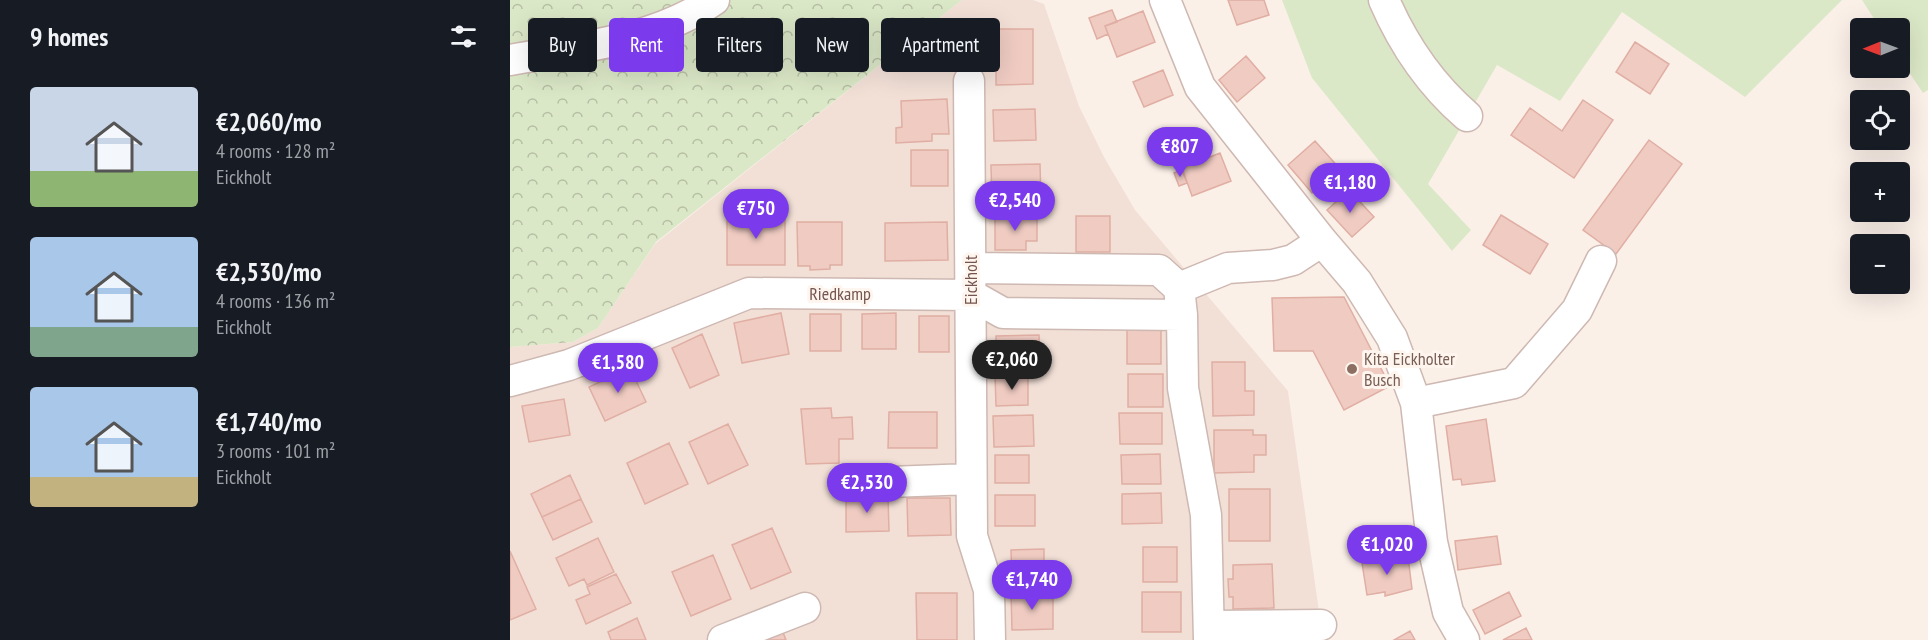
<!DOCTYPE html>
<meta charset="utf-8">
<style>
:root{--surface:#171b24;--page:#242831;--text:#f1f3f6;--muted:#9ea1a6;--accent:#7c3aed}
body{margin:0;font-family:"PT Sans Narrow",sans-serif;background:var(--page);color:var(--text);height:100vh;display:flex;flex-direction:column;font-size:22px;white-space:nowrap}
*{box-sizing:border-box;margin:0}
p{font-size:20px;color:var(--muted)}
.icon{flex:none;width:33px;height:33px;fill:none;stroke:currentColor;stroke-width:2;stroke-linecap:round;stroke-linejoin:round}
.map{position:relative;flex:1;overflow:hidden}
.sheet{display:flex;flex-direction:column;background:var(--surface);width:510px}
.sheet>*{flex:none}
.banner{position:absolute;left:18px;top:18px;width:570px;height:54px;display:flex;gap:12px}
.needle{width:39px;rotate:269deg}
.buttons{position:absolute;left:1340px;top:18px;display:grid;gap:12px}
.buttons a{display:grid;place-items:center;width:60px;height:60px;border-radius:6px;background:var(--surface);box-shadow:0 6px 24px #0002;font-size:30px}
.price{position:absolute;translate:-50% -51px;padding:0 14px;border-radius:21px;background:var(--accent);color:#fff;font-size:20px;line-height:39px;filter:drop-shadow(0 2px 3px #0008)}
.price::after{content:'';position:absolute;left:50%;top:36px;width:18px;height:14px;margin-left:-9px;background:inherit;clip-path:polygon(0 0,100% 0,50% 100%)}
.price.on{background:#222;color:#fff}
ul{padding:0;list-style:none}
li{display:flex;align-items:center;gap:18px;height:150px;padding:0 30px}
li span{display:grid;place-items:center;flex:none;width:168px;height:120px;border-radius:6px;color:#555}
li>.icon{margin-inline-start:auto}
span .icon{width:72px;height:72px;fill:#fffc;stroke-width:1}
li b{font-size:26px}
h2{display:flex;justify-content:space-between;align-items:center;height:72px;padding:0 30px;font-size:26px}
.tag{padding:0 21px;border-radius:6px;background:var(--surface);box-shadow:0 6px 24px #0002;font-size:21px;line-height:54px}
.tag.on{background:var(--accent);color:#fff}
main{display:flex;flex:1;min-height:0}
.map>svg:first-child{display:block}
.residential{fill:#f2e0d7}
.grass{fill:#dbe8c7}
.forest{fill:url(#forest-crowns)}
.building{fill:#efcbc2;stroke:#e0aea3;stroke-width:1.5}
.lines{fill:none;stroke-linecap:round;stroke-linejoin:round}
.minor-casing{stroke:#ceb8b2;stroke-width:33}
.minor{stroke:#fff;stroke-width:30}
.education-dot{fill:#8d6e63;stroke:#fef5ee;stroke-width:2}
.labels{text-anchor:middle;stroke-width:6;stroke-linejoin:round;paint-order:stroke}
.street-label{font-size:18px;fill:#74544e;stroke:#fef5ee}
.education-label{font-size:18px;fill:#785e54;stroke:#fef5ee;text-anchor:start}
</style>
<main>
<section class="sheet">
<h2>9 homes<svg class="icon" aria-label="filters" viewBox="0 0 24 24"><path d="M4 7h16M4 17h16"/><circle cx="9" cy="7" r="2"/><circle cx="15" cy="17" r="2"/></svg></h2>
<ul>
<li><span style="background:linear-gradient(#c9d6e8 70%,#8fb573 0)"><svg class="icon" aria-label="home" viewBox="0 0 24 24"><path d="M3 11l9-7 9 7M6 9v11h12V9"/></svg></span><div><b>€2,060/mo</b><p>4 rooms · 128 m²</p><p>Eickholt</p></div></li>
<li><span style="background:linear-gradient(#a9c7e8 75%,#7fa58c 0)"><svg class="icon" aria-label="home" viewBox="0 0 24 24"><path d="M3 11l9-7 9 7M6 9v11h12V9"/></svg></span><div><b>€2,530/mo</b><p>4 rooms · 136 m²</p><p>Eickholt</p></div></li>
<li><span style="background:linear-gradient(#a9c7e8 75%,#c2b280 0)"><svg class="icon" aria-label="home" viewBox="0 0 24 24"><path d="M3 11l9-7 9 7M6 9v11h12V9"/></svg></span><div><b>€1,740/mo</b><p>3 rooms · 101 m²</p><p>Eickholt</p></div></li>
</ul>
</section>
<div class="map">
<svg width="1418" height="640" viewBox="0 0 1418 640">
<defs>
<pattern id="forest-crowns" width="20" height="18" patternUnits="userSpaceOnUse" patternTransform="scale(1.5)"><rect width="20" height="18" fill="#dbe8c7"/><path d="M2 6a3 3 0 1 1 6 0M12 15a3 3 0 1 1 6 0" fill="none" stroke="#b6bfa4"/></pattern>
</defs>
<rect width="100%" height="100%" fill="#fbf0e8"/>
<path class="residential" d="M452 0H523L534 4 569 106 594 157 625 210 778 391 813 640H0V347L63 342 88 328 145 244Z"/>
<path class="grass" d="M772 0H1332L1235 97 1112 12 1050 101 987 65 918 184 961 230 942 251 802 78Z
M1352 0H1418V90L1413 93 1389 57V28H1370Z"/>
<path class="forest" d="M0 0H452L146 242 88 328 63 342 0 347Z"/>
<path class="building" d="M718 0H754L759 15 727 25Z
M602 10 607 22 595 26 598 34 587 39 579 18Z
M633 11 645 42 607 57 595 26Z
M486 29H523V84L486 85Z
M1125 42 1159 64 1140 94 1106 72Z
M736 56 755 78 727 102 709 80Z
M653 70 663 95 634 107 623 82Z
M437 99 439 134H422V141L386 143V128L392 127 391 101Z
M1073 100 1103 120 1064 178 1001 135 1020 108 1052 131Z
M525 109 526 140 484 141 483 110Z
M1139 140 1172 164 1106 254 1073 230Z
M805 141 830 169 802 193 778 165Z
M401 150H438V186H401Z
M710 153 721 181 682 196 672 168Z
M530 164 531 200 482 201 481 165Z
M672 170 677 183 669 186 664 173Z
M839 190 864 217 842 237 817 210Z
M527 215V241H516V250H485V216Z
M991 215 1038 244 1020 274 973 245Z
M217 216H275V265H217Z
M566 216H600V252H566Z
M287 222H332V265H320V269L300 270V266H288Z
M437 222 438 260 375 261V223Z
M834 297 880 386 834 410 803 351H764L762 298Z
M271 313 279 354 232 363 224 323Z
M386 313V349H352V314Z
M300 314H331V351H300Z
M409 316H439V352H409Z
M617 329H651V364H617Z
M192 334 209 375 180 388 162 348Z
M529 335 530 367 486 368V336Z
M702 362H735V391H744V415L703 416Z
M120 368 136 402 95 421 79 387Z
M618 374H653V407H618Z
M485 376H518V405L486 406Z
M54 399 60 435 19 442 12 406Z
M321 408 322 418 342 417 343 439H329V463L296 464 291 409Z
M379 412H427V448H378Z
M609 413H652V444H610Z
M523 415 524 446 484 447 483 416Z
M976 419 985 481 952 485 951 479 943 480 936 426Z
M218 424 238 465 198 484 179 442Z
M704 430H743V435H756V455H744V472L704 473Z
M159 443 178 484 135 504 117 463Z
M650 454 651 484H612L611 455Z
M485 455H519V483H485Z
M60 475 71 499 32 517 21 494Z
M719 489H760V541H719Z
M651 493 652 523 612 524V494Z
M485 495H525V526H485Z
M378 496 379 531 336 532V497Z
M397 498H440L441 535 398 536Z
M71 499 82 522 43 540 32 517Z
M262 528 281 572 241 589 222 545Z
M987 536 991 564 948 570 945 541Z
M88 538 104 572 77 585 74 579 59 586 46 558Z
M633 547H667V582H633Z
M534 549V582L502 583 501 550Z
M0 551 26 609 0 620Z
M203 555 221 599 181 616 162 572Z
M898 557 902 589 875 596V592L857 595 852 563Z
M762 564 764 608 723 609V597H719L718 579H723V565Z
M106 574 121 603 76 624 66 600 80 594 77 587Z
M501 592H543V629L502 630Z
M632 592H671V632H632Z
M999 592 1011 616 975 634 963 610Z
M406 593H447V640H407Z
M127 618 136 640H101L98 632Z
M1016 628 1022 640H993Z
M272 630 276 640H246Z
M900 631 905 640H884Z"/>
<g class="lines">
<g class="minor-casing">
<path id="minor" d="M655 0 690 87 812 241 847 282 882 338 906 403 922 542 938 612 954 640
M874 0C893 44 920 84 957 116
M0 60C69 47 145 41 204 0
M459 81 462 536 479 590 480 640
M462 268 649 270 669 288 672 315
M669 288 718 268 763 265 783 260 812 241
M0 381 59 365 239 293 461 295 493 313 672 315 673 388 696 515 699 640
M906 403 1004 383 1067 310 1091 261
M352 483 461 479
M699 626 811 625
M213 640 295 608"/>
</g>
<use href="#minor" class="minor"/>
</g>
<circle class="education-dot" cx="842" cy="369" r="6"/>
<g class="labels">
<g class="street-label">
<text transform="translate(461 280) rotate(-90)" y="6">Eickholt</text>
<text x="330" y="300">Riedkamp</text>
</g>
<g class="education-label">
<text x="854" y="365">Kita Eickholter<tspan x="854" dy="21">Busch</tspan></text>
</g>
</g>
</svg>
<div class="buttons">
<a><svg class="needle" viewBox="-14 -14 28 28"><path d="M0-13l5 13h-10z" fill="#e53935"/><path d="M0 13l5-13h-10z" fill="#9ea1a6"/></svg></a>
<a><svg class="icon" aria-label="locate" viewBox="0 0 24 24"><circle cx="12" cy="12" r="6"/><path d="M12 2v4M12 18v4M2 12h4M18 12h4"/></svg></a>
<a>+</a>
<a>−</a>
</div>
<b class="price" style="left:670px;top:178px">€807</b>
<b class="price" style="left:840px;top:214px">€1,180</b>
<b class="price" style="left:505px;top:232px">€2,540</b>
<b class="price" style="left:246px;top:240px">€750</b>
<b class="price on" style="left:502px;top:391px">€2,060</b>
<b class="price" style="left:108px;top:394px">€1,580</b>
<b class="price" style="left:357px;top:514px">€2,530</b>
<b class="price" style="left:877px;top:576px">€1,020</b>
<b class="price" style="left:522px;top:611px">€1,740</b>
<div class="banner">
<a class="tag">Buy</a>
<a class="tag on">Rent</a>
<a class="tag">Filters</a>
<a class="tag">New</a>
<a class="tag">Apartment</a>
</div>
</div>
</main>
